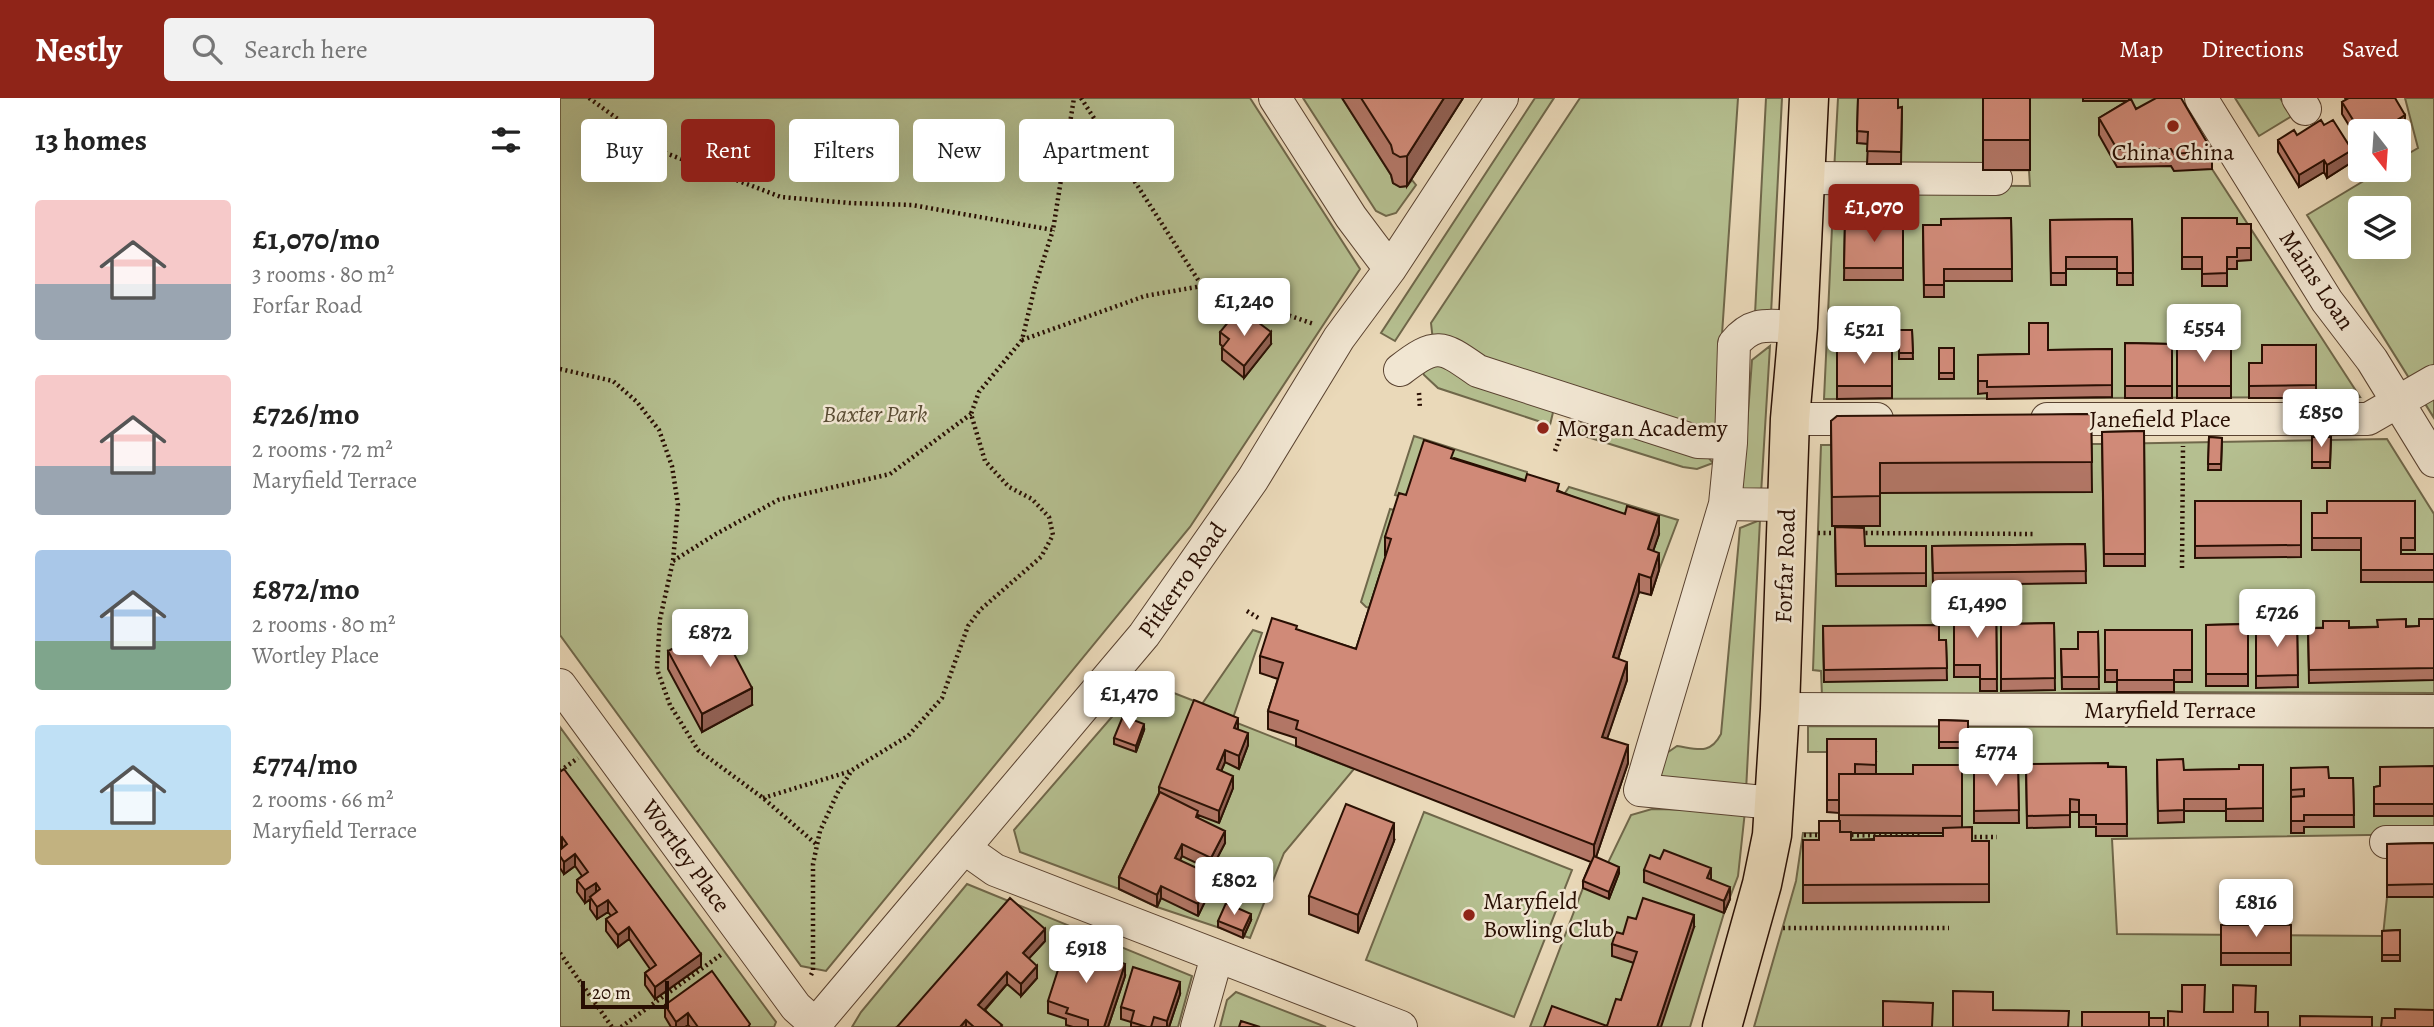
<!DOCTYPE html>
<meta charset="utf-8">
<style>
:root{--surface:#fff;--page:#f2f2f2;--text:#222;--muted:#767676;--accent:#8f2418}
body{margin:0;font-family:Alegreya,serif;background:var(--page);color:var(--text);height:100vh;display:flex;flex-direction:column;font-size:26px;white-space:nowrap}
*{box-sizing:border-box;margin:0}
p{font-size:23px;color:var(--muted)}
.icon{flex:none;width:38px;height:38px;fill:none;stroke:currentColor;stroke-width:2;stroke-linecap:round;stroke-linejoin:round}
.map{position:relative;flex:1;overflow:hidden}
.drawer{display:flex;flex-direction:column;background:var(--surface);width:560px}
.drawer>*{flex:none}
.banner{position:absolute;left:21px;top:21px;width:665px;height:63px;display:flex;gap:14px}
.needle{width:46px;rotate:163deg}
.controls{position:absolute;left:1788px;top:21px;display:grid;gap:14px}
.controls a{display:grid;place-items:center;width:63px;height:63px;border-radius:7px;background:var(--surface);box-shadow:0 7px 28px #0002;font-size:35px}
.scale{position:absolute;left:21px;bottom:18px;width:88px;box-sizing:border-box;padding-left:7px;border:4px solid #290f03;border-top:0;font-size:19px;line-height:24px;white-space:nowrap;color:#290f03;-webkit-text-stroke:5px #f1e6d2;paint-order:stroke}
.price{position:absolute;translate:-50% -60px;padding:0 16px;border-radius:7px;background:#fff;color:#222;font-size:23px;line-height:46px;filter:drop-shadow(0 2px 4px #0008)}
.price::after{content:'';position:absolute;left:50%;top:42px;width:21px;height:16px;margin-left:-10px;background:inherit;clip-path:polygon(0 0,100% 0,50% 100%)}
.price.selected{background:var(--accent);color:#fff}
ul{padding:0;list-style:none}
li{display:flex;align-items:center;gap:21px;height:175px;padding:0 35px}
li span{display:grid;place-items:center;flex:none;width:196px;height:140px;border-radius:7px;color:#555}
li>.icon{margin-inline-start:auto}
span .icon{width:84px;height:84px;fill:#fffc;stroke-width:1}
li b{font-size:30px}
h2{display:flex;justify-content:space-between;align-items:center;height:84px;padding:0 35px;font-size:30px}
.chip{padding:0 24px;border-radius:7px;background:var(--surface);box-shadow:0 7px 28px #0002;font-size:24px;line-height:63px}
.chip.selected{background:var(--accent);color:#fff}
header{display:flex;align-items:center;gap:42px;box-sizing:border-box;height:98px;padding:0 35px;background:var(--accent);color:#fff}
header strong{font-size:33px}
nav{display:flex;gap:38px;margin-inline-start:auto;font-size:24px}
.search{width:490px;height:63px;background:var(--page);display:flex;align-items:center;gap:18px;box-sizing:border-box;padding:0 24px;border-radius:7px;color:var(--muted);font-size:26px}
main{display:flex;flex:1;min-height:0}
.map>svg:first-child{display:block}
.green{fill:#b5bf90;stroke:#6f674a;stroke-width:2;fill-rule:evenodd}
.lines{fill:none;stroke-linecap:round;stroke-linejoin:round}
.minor-casing{stroke:#594230;stroke-width:34}
.major-casing{stroke:#290f03;stroke-width:41}
.path{stroke:#290f03;stroke-width:4.5;stroke-dasharray:2 3.5;stroke-linecap:butt}
.minor{stroke:#f1e6d2;stroke-width:32}
.major{stroke:#ead9b9;stroke-width:38}
.wall{fill:#b37767;stroke:#290f03;stroke-width:2;fill-rule:evenodd}
.shaded-wall{fill:#926154;stroke:#290f03;stroke-width:2}
.building{fill:#d08a78;stroke:#290f03;stroke-width:2}
.poi-dot{fill:#8f2418;stroke:#f1e6d2;stroke-width:2.5}
.labels{text-anchor:middle;stroke-width:5;stroke-linejoin:round;paint-order:stroke}
.poi-label{font-size:24px;fill:#290f03;stroke:#f1e6d2;text-anchor:start}
.street-label{font-size:24px;fill:#290f03;stroke:#f1e6d2}
.park-label{font-size:24px;font-style:italic;fill:#5a4d34;stroke:#f1e6d2}
</style>
<header>
<strong>Nestly</strong>
<div class="search"><svg class="icon" aria-label="search" viewBox="0 0 24 24"><circle cx="10" cy="10" r="6"/><path d="M15 15l6 6"/></svg>Search here</div>
<nav><a>Map</a><a>Directions</a><a>Saved</a></nav>
</header>
<main>
<section class="drawer">
<h2>13 homes<svg class="icon" aria-label="filters" viewBox="0 0 24 24"><path d="M4 7h16M4 17h16"/><circle cx="9" cy="7" r="2"/><circle cx="15" cy="17" r="2"/></svg></h2>
<ul>
<li><span style="background:linear-gradient(#f6c9c9 60%,#9aa5b1 0)"><svg class="icon" aria-label="home" viewBox="0 0 24 24"><path d="M3 11l9-7 9 7M6 9v11h12V9"/></svg></span><div><b>£1,070/mo</b><p>3 rooms · 80 m²</p><p>Forfar Road</p></div></li>
<li><span style="background:linear-gradient(#f6c9c9 65%,#9aa5b1 0)"><svg class="icon" aria-label="home" viewBox="0 0 24 24"><path d="M3 11l9-7 9 7M6 9v11h12V9"/></svg></span><div><b>£726/mo</b><p>2 rooms · 72 m²</p><p>Maryfield Terrace</p></div></li>
<li><span style="background:linear-gradient(#a9c7e8 65%,#7fa58c 0)"><svg class="icon" aria-label="home" viewBox="0 0 24 24"><path d="M3 11l9-7 9 7M6 9v11h12V9"/></svg></span><div><b>£872/mo</b><p>2 rooms · 80 m²</p><p>Wortley Place</p></div></li>
<li><span style="background:linear-gradient(#bfe0f5 75%,#c2b280 0)"><svg class="icon" aria-label="home" viewBox="0 0 24 24"><path d="M3 11l9-7 9 7M6 9v11h12V9"/></svg></span><div><b>£774/mo</b><p>2 rooms · 66 m²</p><p>Maryfield Terrace</p></div></li>
</ul>
</section>
<div class="map">
<svg width="1874" height="929" viewBox="0 0 1874 929">
<rect width="100%" height="100%" fill="#ead9b9"/>
<filter id="stains"><feTurbulence type="fractalNoise" baseFrequency=".00286" numOctaves="4"/><feColorMatrix values="0 0 0 0 .2 0 0 0 0 .09 0 0 0 0 .02 0 0 0 .5 -.17"/></filter>
<radialGradient id="worn" r=".72"><stop offset=".6" stop-color="#630" stop-opacity="0"/><stop offset="1" stop-color="#630" stop-opacity=".3"/></radialGradient>
<path class="green" d="M0 0H690L800 171 630 429 266 873 241 868 0 537Z
M743 0H782L831 77 833 85 840 89 847 88 852 82 856 87 836 115 826 118 816 113Z
M975 0H994L835 243 821 235Z
M1020 0H1178L1156 325 1147 333 873 243 871 225Z
M1206 0H1222L1211 216H1195Z
M1278 0H1610L1652 71 1800 299 1264 301 1274 87 1470 88 1469 72 1274 74Z
M1675 0H1720L1732 18 1699 38Z
M1845 0H1874V320L1747 117 1822 72H1839V61L1858 50ZM1801 110H1839V149H1801Z
M1210 248 1201 396 1182 395 1192 262Z
M877 261 995 306 990 327 878 290 864 277 861 270Z
M1024 316 1144 354 1153 365 1137 371 1123 369 1018 336Z
M854 338 967 374V393L850 401 835 397Z
M1827 341 1874 416V595L1586 594 1262 598 1261 573 1253 572 1261 347 1542 346Z
M1009 389 1118 422 1099 472 1088 468 999 404Z
M830 411 839 413 831 459 814 512 806 509 801 504Z
M1200 422 1186 693 1095 681 1101 659 1117 648C1138 651 1150 657 1161 636L1180 430Z
M693 532 702 535 672 623 794 671 724 755 690 840 597 809 559 791 460 754 454 732 583 583 642 606Z
M1248 628 1874 630V736L1552 741 1557 836 1823 838 1827 799H1874V929H1194L1236 783 1243 735H1401L1295 694 1316 654H1248Z
M0 629 216 924 214 929H0Z
M1092 711 1185 713 1178 778 1164 815 1130 929H970L1023 790 1046 769 1071 717Z
M864 714 1012 772 954 919 806 862Z
M407 786 632 878 618 929H292L301 914Z
M676 894 766 929H660L667 902Z"/>
<g class="lines">
<g class="minor-casing">
<path id="minor" d="M715 0 791 119 830 171
M1641 0 1767 203 1812 262 1874 363
M1738 0 1745 11
M1245 80 1436 81
M840 272C877 243 882 248 918 273L1138 344 1171 345
M1230 321H1317
M1487 321H1808L1874 283
M1165 406 1228 407
M0 587 236 909 255 926
M1220 611 1874 613
M1214 705 1080 692 1165 406 1171 345 1174 246C1193 222 1210 228 1238 229
M1826 744H1874
M404 750 435 772 841 929
M253 929 584 537 693 381 779 240 830 171 942 0
M637 929 657 858"/>
</g>
<g class="major-casing">
<path id="major" d="M1162 929 1202 786 1212 737 1220 611 1230 321 1238 229 1249 0"/>
</g>
<path class="path" d="M29 0 103 54 221 99 290 105 352 107 493 132 514 0
M521 0 642 188
M462 242 585 198 642 188 754 226
M0 271 53 283 77 304 99 332 112 368 118 407 113 463 100 521 97 571 110 607 138 652 203 700 256 746
M859 295 860 311
M995 353 1003 331
M1258 435H1281
M1300 435 1474 436
M113 463 156 436 218 402 330 376 411 316
M1622 470 1623 348
M687 513 700 521
M0 673 18 660
M203 700 291 673
M1244 737H1263
M1286 737 1361 738
M1409 739H1437
M1223 830H1389
M0 855 52 929
M251 877 253 873V766L260 733 278 694 292 672 348 638 382 600 408 528 420 512 481 459 493 437 489 419 472 401 449 389 425 363 411 316 419 294 462 242 475 188 493 132
M61 929 162 856"/>
<use href="#minor" class="minor"/>
<use href="#major" class="major"/>
</g>
<path class="wall" d="M782 0H903L847 88 840 89 833 85 831 77Z
M1298 0 1338 10 1342 9 1341 66H1307L1308 46 1297 45Z
M1423 0H1470V72H1423Z
M1523 0H1569V2L1576 11 1652 53V71L1614 73 1611 68 1557 69 1539 37V20L1567 3H1523Z
M1785 0H1835L1845 29 1839 33H1801V40L1798 42 1782 16V4L1786 2Z
M1737 37 1792 64 1767 80 1764 74 1739 89 1718 54V42Z
M1451 120 1452 183H1384V199H1364L1363 127H1381Z
M1622 120 1677 126H1691V162L1677 163V171H1667V188H1642V171H1622Z
M1572 121 1573 187H1557V171H1506V187H1491L1490 122Z
M1285 122H1343V182H1284Z
M1339 232H1352L1353 261H1339Z
M660 234 711 246 684 280 662 262V250L663 249 660 246Z
M1565 245 1612 246V300H1565Z
M1617 245H1671V300H1617Z
M1756 247V300H1689V265H1702Z
M1277 248H1332V300L1277 301Z
M1379 250H1394V281H1379Z
M1552 251V299L1427 301V295L1418 296V257L1469 256 1488 252Z
M1531 316 1532 394 1320 395V428H1272L1271 323Z
M1584 333 1585 468H1544L1542 334Z
M1649 339 1662 340 1661 372H1648Z
M1752 339H1771L1770 370H1752Z
M894 360 999 393 1099 436 1093 453 1099 472 1091 497 1079 494 1058 561 1067 582 1047 640 1068 665 1036 759 1059 775 1049 801 1023 790V783L1031 764 736 648V640L708 631V613L718 581 700 575V558L737 532 796 551 826 457H825V439L846 397Z
M1635 403H1741V459L1635 460Z
M1855 403V452H1841V456H1874V484H1801V452H1752V415H1767Z
M1275 429 1305 448H1366V488H1276Z
M1525 446 1526 485 1373 487 1372 448Z
M1436 503 1437 593H1420V579H1394V515H1419Z
M1874 521V582L1749 585 1748 530 1859 528Z
M1737 523 1738 589 1696 590V524Z
M1494 525 1495 592 1441 593V526Z
M1688 526V588H1646V527Z
M1263 528 1379 542H1386L1387 582 1264 584Z
M1545 532H1632V584H1614V594H1557V584H1545Z
M1538 534 1539 591H1502L1501 551H1518Z
M108 553 192 607 142 634 108 571Z
M1379 622 1408 623V650H1379Z
M678 631 688 647 679 671 665 664 661 673 673 690 659 725 638 717V720L665 745 651 772 622 758 620 762 652 789 638 818 601 800 597 809 559 791V779L599 695V689Z
M584 632 576 654 554 646V640Z
M1267 641H1316V676H1353L1402 667V729L1412 743H1429V804L1243 805V742H1259L1279 723V701V715L1267 714ZM1291 735H1383V738L1291 742Z
M1597 662 1624 672 1679 671 1703 667V723H1666V713H1624V724L1598 725Z
M1466 666 1566 669 1567 738H1536V729H1519V714H1510V729L1467 730Z
M1458 667 1459 725H1414V668Z
M1874 668V718H1814V689L1820 688Z
M1731 670 1769 680H1793L1794 729H1744V735H1731Z
M0 674 141 868 95 901 85 887V875L90 871 69 841 58 849 46 833V821L51 818 48 814 37 821 30 811V801L25 805 17 794V782L22 778 15 768 4 776 0 770Z
M834 743 798 835 749 816V798Z
M1874 745V799H1827V746Z
M1084 772 1151 782 1170 801 1164 815 1084 784Z
M1076 821 1134 829 1047 928 1061 902 1074 865 1052 858V846L1063 836Z
M691 822 683 840 658 829V823Z
M1661 827H1731V867H1661Z
M1840 832V863H1822V833Z
M485 843 469 860 477 880 461 898 447 886 425 912 442 929H337Z
M565 878 548 929H513L506 927V921L488 915V903Z
M620 896 609 929H571V924L561 921V909Z
M105 907 190 929H130L128 927 125 929H111L105 919Z"/>
<path class="shaded-wall" d="M884 0H903L847 88V58Z
M1845 17V29L1839 33H1819Z
M1807 24V33H1801V40L1798 42V30Z
M1792 52V64L1767 80V67Z
M1764 62V74L1739 89V77Z
M711 234V246L684 280V268Z
M1099 418V436L1088 468V451Z
M1099 455V472L1091 497V480Z
M1079 476V494L1053 577V559Z
M1067 564V582L1042 656V639Z
M192 590V607L142 634V616Z
M678 620V632L674 630Z
M584 626V632L576 654V648Z
M688 635V647L679 671V658Z
M1068 647V665L1034 765V747Z
M665 652V664L657 683V671Z
M673 678V690L659 725V713Z
M834 725V743L798 835V817Z
M665 733V745L651 772V760Z
M2 739V751L0 753V741Z
M622 746V758L615 772V760Z
M15 756V768L4 776V764Z
M1059 769V775L1049 801V794Z
M1151 770V783L1147 780Z
M652 777V789L638 818V806Z
M36 785V797L25 805V792Z
M601 788V800L597 809V797Z
M1170 789V801L1164 815V803Z
M48 802V814L37 821V809Z
M691 816V822L683 840V833Z
M1134 817V829L1101 929H1097Z
M69 829V841L58 849V837Z
M485 831V843L463 867V855Z
M141 856V868L95 901V889Z
M565 866V878L548 929H544Z
M477 868V880L461 898V886Z
M447 874V886L418 919V907Z
M620 884V896L609 929H607V923Z
M128 915V927L125 929H116V924Z
M406 922V929H400Z"/>
<path class="building" d="M801 0H884L847 58 840 59 833 55 831 47Z
M1298 0H1338V10L1342 9 1341 54 1307 53 1308 34 1297 33Z
M1423 0H1470V42H1423Z
M1596 0H1621L1652 53 1614 56 1611 51H1557L1539 20 1571 1 1576 11Z
M1789 0H1835L1845 17 1819 33H1812L1807 24 1798 30 1782 4Z
M1761 22 1764 27 1773 22 1792 52 1767 67 1764 62 1739 77 1718 42 1734 32 1737 37Z
M1451 120 1452 171H1384V187H1364L1363 127H1381V121Z
M1622 120H1677V126H1691V150H1677V159H1667V175L1642 176V159H1622Z
M1572 121 1573 175H1557V159H1506V175H1491L1490 122Z
M1285 122H1343V170H1284Z
M687 216 711 234 684 268 662 250 669 241 660 234 674 217 682 223Z
M1469 225H1488V252L1552 251V287L1427 289V283H1418V257L1469 256Z
M1339 232H1352L1353 255H1339Z
M1565 245 1612 246V288H1565Z
M1617 245H1671V288H1617Z
M1702 247H1756V287L1689 288V265H1702Z
M1277 248H1332V288H1277Z
M1379 250H1394V275H1379Z
M1531 316 1532 364 1320 365V398L1272 399 1271 323 1277 318Z
M1584 333 1585 456H1544L1542 334Z
M1649 339 1662 340 1661 366H1648Z
M1752 339H1771L1770 364H1752Z
M864 342 894 352 891 360 965 383 967 376 999 386 997 393 1065 416 1067 408 1099 418 1088 451 1099 455 1091 480 1079 476 1053 559 1067 564 1042 639 1068 647 1034 747 736 631 738 623 708 613 723 565 700 558 712 520 737 528 736 531 796 551 831 441 825 439 839 395 846 397Z
M1635 403H1741V447L1635 448Z
M1767 403H1855V440H1841V456H1874V472H1801V440H1752V415H1767Z
M1275 429 1304 430 1305 448H1366V475L1276 476Z
M1525 446 1526 473 1373 475 1372 448Z
M1436 503 1437 581H1420V567H1394V515H1419V504Z
M1846 521V529L1859 528V521H1874V570L1749 572 1748 530H1763V523H1789V530L1818 529 1817 522Z
M1737 523 1738 577 1696 578V524Z
M1494 525 1495 580 1441 581V526Z
M1688 526V576H1646V527Z
M159 527 192 590 142 616 108 553Z
M1379 527V542H1386L1387 570 1264 572 1263 528Z
M1545 532H1632V572H1614V582H1557V572H1545Z
M1518 534H1538L1539 579H1502L1501 551H1518Z
M634 602 678 620 674 630 688 635 679 658 665 652 657 671 673 678 659 713 599 689Z
M563 618 584 626 576 648 554 640Z
M1379 622 1408 623V644H1379Z
M1267 641H1316V667L1295 666V676H1279V702H1267Z
M1623 661 1624 672 1679 671V667H1703V710L1666 711V701H1624V712L1598 713 1597 662Z
M1548 665V669H1566L1567 726H1536V717H1519V702L1510 701V717L1467 718 1466 666Z
M1353 667H1402V718L1279 717V676H1353Z
M1458 667 1459 712 1414 713V668Z
M1874 668V706H1814V689L1820 688V669Z
M1768 669 1769 680H1793L1794 717H1744V723H1731V699L1744 698V691L1731 692V670Z
M4 671 141 856 95 889 85 875 96 867 69 829 58 837 46 821 57 814 48 802 37 809 30 799 40 791 36 785 25 792 17 782 28 774 15 756 4 764 0 758V752L7 746 2 739 0 741V674Z
M600 694 638 713 636 719 665 733 651 760 622 746 615 760 652 777 638 806 601 788 597 797 559 779Z
M786 706 834 725 798 817 749 798Z
M1259 723H1280V734H1291V742H1314V738H1383V730L1412 729V743H1429V786L1243 787V742H1259Z
M1874 745V786L1827 787V746Z
M1104 752 1151 770 1147 780 1170 789 1164 803 1084 772 1090 757 1100 761Z
M1034 758 1059 769 1049 794 1023 783Z
M450 800 485 831 463 855 477 868 461 886 447 874 418 907 442 927 440 929H414L406 922 400 929H337Z
M1083 800 1134 817 1097 929H984L992 908 1047 928 1056 901 1061 902 1077 854 1052 846 1056 834 1063 836 1068 819 1076 821Z
M666 805 691 816 683 833 658 823Z
M1661 827H1731V855H1661Z
M1840 832V857H1822V833Z
M506 847 565 866 544 929H528V922L506 915 508 910 488 903Z
M573 869 620 884 607 923 594 919 591 929H587L571 924 574 913 561 909Z
M152 873 190 926 188 929H138L128 915 116 924 105 907Z
M1622 887H1645L1644 914H1673V887L1696 888 1695 914H1708V929H1608V913L1622 914Z
M1393 893 1433 894V912L1509 913 1508 929H1393Z
M1323 903 1373 905 1372 929H1323Z
M1835 911 1874 912V929H1821L1822 920H1835Z
M1522 914H1589V929H1522Z
M1740 918 1812 919V929H1740Z
M1589 920H1604V929H1589Z
M681 923 700 929H679Z"/>
<g class="poi-dot">
<circle cx="1613" cy="28" r="7"/>
<circle cx="983" cy="330" r="7"/>
<circle cx="909" cy="817" r="7"/>
</g>
<g class="labels">
<g class="poi-label">
<text x="1613" y="62" text-anchor="middle">China China</text>
<text x="997" y="338">Morgan Academy</text>
<text x="923" y="811">Maryfield<tspan x="923" dy="28">Bowling Club</tspan></text>
</g>
<g class="street-label">
<text transform="translate(1757 182) rotate(56)" y="8">Mains Loan</text>
<text x="1600" y="329">Janefield Place</text>
<text transform="translate(1225 468) rotate(-88)" y="8">Forfar Road</text>
<text transform="translate(622 482) rotate(-55)" y="8">Pitkerro Road</text>
<text x="1610" y="620">Maryfield Terrace</text>
<text transform="translate(126 758) rotate(54)" y="8">Wortley Place</text>
</g>
<g class="park-label">
<text x="315" y="324">Baxter Park</text>
</g>
</g>
<rect width="100%" height="100%" filter="url(#stains)"/>
<rect width="100%" height="100%" fill="url(#worn)"/>
</svg>
<div class="controls">
<a><svg class="needle" viewBox="-14 -14 28 28"><path d="M0-13l5 13h-10z" fill="#e53935"/><path d="M0 13l5-13h-10z" fill="#767676"/></svg></a>
<a><svg class="icon" aria-label="layers" viewBox="0 0 24 24"><path d="M12 4l9 5-9 5-9-5zM3 14l9 5 9-5"/></svg></a>
</div>
<div class="scale">20 m</div>
<b class="price selected" style="left:1314px;top:146px">£1,070</b>
<b class="price" style="left:684px;top:240px">£1,240</b>
<b class="price" style="left:1644px;top:266px">£554</b>
<b class="price" style="left:1304px;top:268px">£521</b>
<b class="price" style="left:1761px;top:351px">£850</b>
<b class="price" style="left:1417px;top:542px">£1,490</b>
<b class="price" style="left:1717px;top:551px">£726</b>
<b class="price" style="left:150px;top:571px">£872</b>
<b class="price" style="left:569px;top:633px">£1,470</b>
<b class="price" style="left:1436px;top:690px">£774</b>
<b class="price" style="left:674px;top:819px">£802</b>
<b class="price" style="left:1696px;top:841px">£816</b>
<b class="price" style="left:526px;top:887px">£918</b>
<div class="banner">
<a class="chip">Buy</a>
<a class="chip selected">Rent</a>
<a class="chip">Filters</a>
<a class="chip">New</a>
<a class="chip">Apartment</a>
</div>
</div>
</main>
